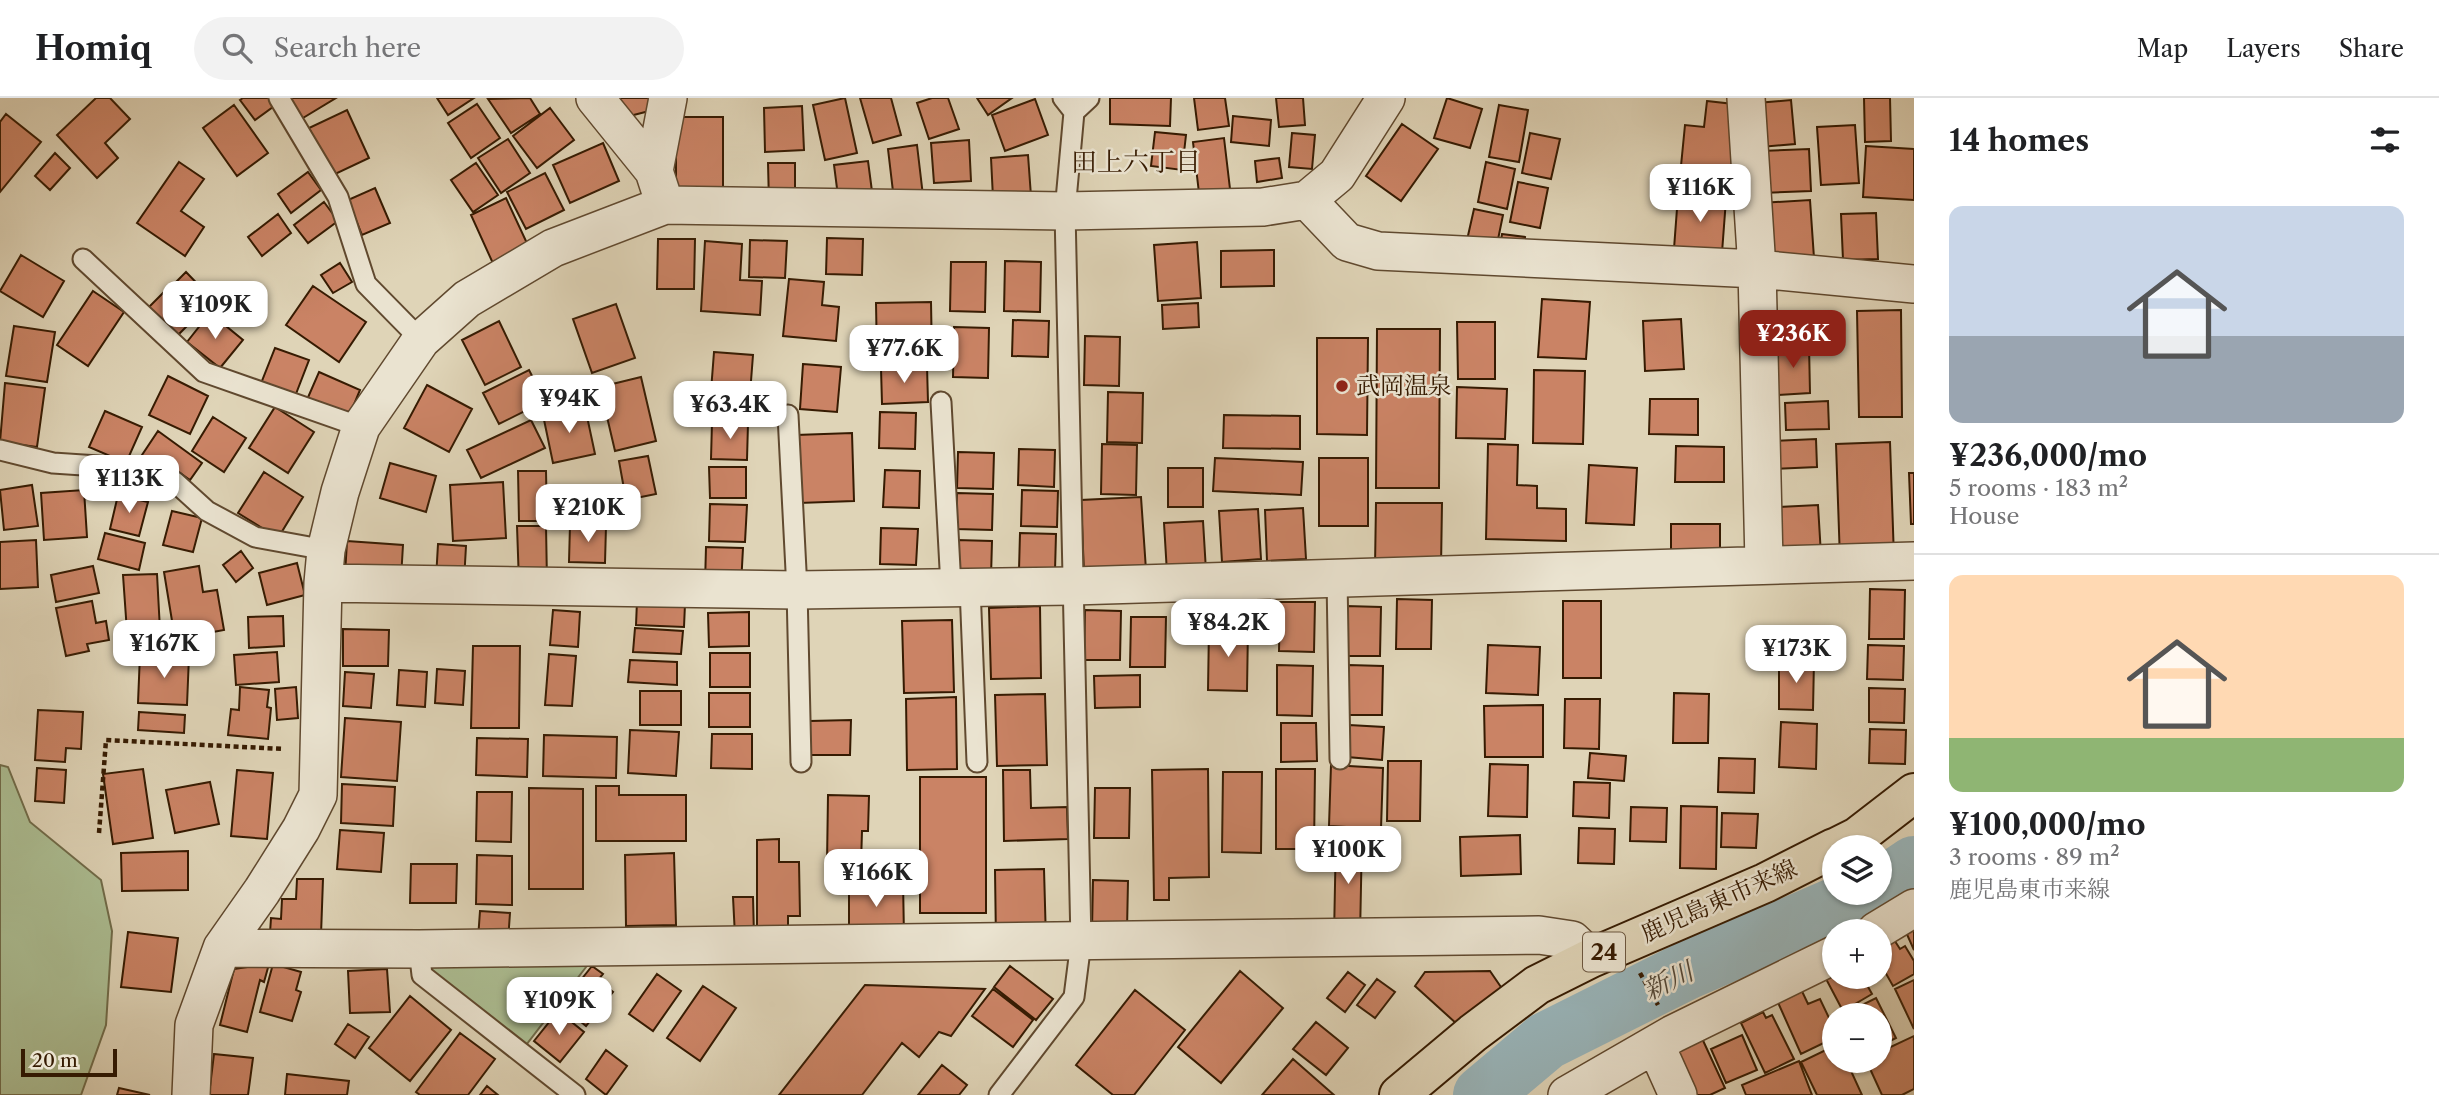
<!DOCTYPE html>
<meta charset="utf-8">
<style>
:root{--surface:#fff;--page:#f2f2f2;--text:#202124;--muted:#757577;--line:#e0e0e0;--accent:#8f2418}
body{margin:0;font-family:"Libre Caslon Text","Noto Serif JP",serif;background:var(--page);color:var(--text);height:100vh;display:flex;flex-direction:column;font-size:26px;white-space:nowrap}
*{box-sizing:border-box;margin:0}
p{font-size:23px;color:var(--muted)}
.icon{flex:none;width:38px;height:38px;fill:none;stroke:currentColor;stroke-width:2;stroke-linecap:round;stroke-linejoin:round}
.map{position:relative;flex:1;overflow:hidden}
.side{display:flex;flex-direction:column;background:var(--surface);width:525px}
.side>*{flex:none}
.fabs{position:absolute;left:1822px;top:737px;display:grid;gap:14px}
.fabs a{display:grid;place-items:center;width:70px;height:70px;border-radius:50%;background:var(--surface);box-shadow:0 2px 5px #0004;font-size:35px}
.scale{position:absolute;left:21px;bottom:18px;width:96px;box-sizing:border-box;padding-left:7px;border:4px solid #361b02;border-top:0;font-size:19px;line-height:24px;white-space:nowrap;color:#361b02;-webkit-text-stroke:5px #eae3d0;paint-order:stroke}
.price{position:absolute;translate:-50% -60px;padding:0 16px;border-radius:14px;background:#fff;color:#222;font-size:23px;line-height:46px;filter:drop-shadow(0 2px 4px #0008)}
.price::after{content:'';position:absolute;left:50%;top:42px;width:21px;height:16px;margin-left:-10px;background:inherit;clip-path:polygon(0 0,100% 0,50% 100%)}
.price.selected{background:var(--accent);color:#fff}
ul{padding:0;list-style:none}
li{display:grid;align-content:center;gap:14px;height:371px;padding:0 35px}
li+li{border-top:2px solid var(--line)}
li span{display:grid;place-items:center;height:217px;border-radius:14px;color:#555}
li>.icon{margin-inline-start:auto}
span .icon{width:126px;height:126px;fill:#fffc;stroke-width:1}
li b{font-size:30px}
h2{display:flex;justify-content:space-between;align-items:center;height:84px;padding:0 35px;font-size:30px}
header{display:flex;align-items:center;gap:42px;box-sizing:border-box;height:98px;padding:0 35px;background:var(--surface);border-bottom:2px solid var(--line)}
header strong{font-size:33px}
nav{display:flex;gap:38px;margin-inline-start:auto;font-size:24px}
.search{width:490px;height:63px;background:var(--page);display:flex;align-items:center;gap:18px;box-sizing:border-box;padding:0 24px;border-radius:38px;color:var(--muted);font-size:26px}
main{display:flex;flex:1;min-height:0}
.map>svg:first-child{display:block}
.green{fill:#acbe93;stroke:#716c4a;stroke-width:2}
.lines{fill:none;stroke-linecap:round;stroke-linejoin:round}
.river{stroke:#99b5ba;stroke-width:58}
.building{fill:#ca8365;stroke:#361b02;stroke-width:2}
.lane-casing{stroke:#60492f;stroke-width:23}
.street-casing{stroke:#60492f;stroke-width:40}
.primary-casing{stroke:#361b02;stroke-width:42}
.path{stroke:#361b02;stroke-width:4.5;stroke-dasharray:5 3.5;stroke-linecap:butt}
.lane{stroke:#eae3d0;stroke-width:19}
.street{stroke:#eae3d0;stroke-width:37}
.primary{stroke:#dfd4b7;stroke-width:38}
.poi-dot{fill:#8f2418;stroke:#eae3d0;stroke-width:2.5}
.labels{text-anchor:middle;stroke-width:5;stroke-linejoin:round;paint-order:stroke}
.shield{fill:#eae3d0;stroke:#6c5740;stroke-width:2}
.shield-label{font-size:23px;font-weight:bold;fill:#361b02}
.poi-label{font-size:24px;fill:#361b02;stroke:#eae3d0;text-anchor:start}
.street-label{font-size:24px;fill:#361b02;stroke:#eae3d0}
.neighbourhood-label{font-size:26px;fill:#361b02;stroke:#eae3d0}
.water-label{font-size:26px;font-style:italic;fill:#544939;stroke:#eae3d0}
</style>
<header>
<strong>Homiq</strong>
<div class="search"><svg class="icon" aria-label="search" viewBox="0 0 24 24"><circle cx="10" cy="10" r="6"/><path d="M15 15l6 6"/></svg>Search here</div>
<nav><a>Map</a><a>Layers</a><a>Share</a></nav>
</header>
<main>
<div class="map">
<svg width="1914" height="997" viewBox="0 0 1914 997">
<rect width="100%" height="100%" fill="#dfd4b7"/>
<filter id="stains"><feTurbulence type="fractalNoise" baseFrequency=".00286" numOctaves="4"/><feColorMatrix values="0 0 0 0 .2 0 0 0 0 .09 0 0 0 0 .02 0 0 0 .5 -.17"/></filter>
<radialGradient id="worn" r=".72"><stop offset=".6" stop-color="#630" stop-opacity="0"/><stop offset="1" stop-color="#630" stop-opacity=".3"/></radialGradient>
<path class="green" d="M0 667 8 669 30 724 101 782 112 833 106 927 81 997H0Z
M593 860 523 951 427 874 425 862Z"/>
<g class="lines">
<path class="river" d="M1880 790 1914 767
M1482 997 1546 943 1688 872 1869 794"/>
</g>
<path class="building" d="M96 0H110L130 21 105 45 118 60 97 80 57 37Z
M243 0H272L277 6 255 22 240 2Z
M284 0H336L298 23Z
M437 0H474L448 17Z
M530 0 540 16 511 35 488 1Z
M612 0H654L657 11 618 21Z
M845 0 857 55 825 62 813 7Z
M860 0H891L901 37 873 45Z
M932 0H948L959 31 929 41 917 5Z
M977 0H1012L988 17Z
M1110 0H1171L1170 28 1110 26Z
M1194 0H1225L1229 28 1198 32Z
M1276 0H1303L1305 27 1279 29Z
M1447 0 1482 11 1470 50 1434 40Z
M1864 0H1890L1891 43 1865 44Z
M1035 1 1048 37 1005 53 992 17Z
M1791 2 1795 46 1761 49 1757 5Z
M1707 3 1742 7 1733 84 1680 78 1685 27 1704 29Z
M477 6 500 40 471 60 448 25Z
M234 7 268 55 237 78 203 30Z
M1499 7 1528 12 1519 64 1489 59Z
M802 8 804 52 765 54 764 10Z
M550 10 574 42 537 70 513 38Z
M347 12 369 60 331 78 309 30Z
M6 16 41 44 0 94V24Z
M1233 18 1271 22 1269 48 1231 44Z
M676 19H723V90H676Z
M1402 26 1438 51 1401 103 1366 78Z
M1855 27 1859 85 1821 87 1817 29Z
M1155 34 1186 37 1182 72 1151 68Z
M1292 35 1315 37 1312 71 1289 69Z
M1530 35 1560 41 1551 81 1522 75Z
M1224 40 1230 91 1199 95 1193 44Z
M508 41 530 75 501 95 478 60Z
M969 42 971 83 934 85 931 45Z
M603 45 619 83 570 105 553 67Z
M917 47 923 98 894 102 888 51Z
M1866 48 1914 51V102L1863 99Z
M1809 51 1811 93 1762 95 1760 53Z
M55 55 70 70 50 92 35 78Z
M1028 57 1031 98 993 100 991 60Z
M1279 60 1282 80 1257 84 1255 63Z
M868 63 873 101 839 106 834 67Z
M179 64 204 81 181 113 204 129 185 158 137 125Z
M1486 64 1515 71 1507 111 1478 104Z
M476 65 498 97 473 114 451 82Z
M768 65H795V105H769Z
M308 74 321 92 291 115 278 96Z
M545 75 564 112 526 131 507 94Z
M1518 84 1548 90 1540 130 1510 124Z
M1679 84 1727 88 1721 168 1673 164Z
M375 90 390 125 362 137 348 102Z
M506 100 532 156 496 172 471 117Z
M1810 102 1814 160 1764 163 1760 105Z
M324 104 338 123 308 145 294 127Z
M1474 111 1503 117 1495 156 1465 151Z
M1876 115 1878 161 1843 162 1841 116Z
M278 116 291 135 262 158 248 139Z
M1502 136 1525 139 1522 159 1499 155Z
M827 140 863 141 862 177 826 176Z
M658 141H695L694 191H657Z
M750 142 787 143 785 180 749 179Z
M705 143 742 146 740 182 762 183 760 217 701 213Z
M1197 144 1201 200 1158 203 1154 147Z
M1274 152V188L1221 189V153Z
M21 157 64 183 43 219 0 193Z
M1005 163 1041 164 1040 214 1004 213Z
M951 164H986L985 214 950 213Z
M340 165 352 184 333 195 321 177Z
M186 174 214 203 198 219 170 190Z
M789 181 824 184 822 207 839 209 836 243 783 238Z
M313 188 366 224 339 264 286 227Z
M93 193 124 214 88 268 57 247Z
M163 195 191 224 175 240 147 211Z
M1542 201 1590 204 1586 261 1538 259Z
M931 204 932 260 877 261 876 205Z
M1198 205 1199 229 1163 231 1162 207Z
M616 206 635 260 592 275 573 221Z
M1901 212 1902 319H1859L1857 213Z
M210 215 243 242 220 270 187 244Z
M1681 221 1684 271 1645 273 1643 223Z
M1013 222 1049 223 1048 259 1012 258Z
M499 223 521 269 485 287 462 242Z
M1457 224H1495V281H1458Z
M14 228 55 234 47 284 6 278Z
M954 229 989 230 988 280 953 279Z
M1377 231H1440L1439 390H1376Z
M1085 238 1120 239 1119 288 1084 287Z
M1317 240H1368L1367 337 1317 336Z
M1809 247 1810 295 1778 297 1776 248Z
M275 250 309 262 294 301 260 288Z
M714 254 753 257 749 309 710 306Z
M803 266 841 269 837 314 800 311Z
M927 268 928 304 882 306 881 270Z
M529 272 545 303 499 326 483 295Z
M1534 272 1585 273 1583 346 1533 345Z
M319 274 360 292 348 321 306 304Z
M168 278 208 298 190 336 149 317Z
M641 279 656 343 615 353 600 289Z
M5 285 45 290 37 349 0 344Z
M427 287 472 311 449 354 404 330Z
M1457 289 1507 291 1505 341 1456 340Z
M1108 294 1143 295 1142 345 1107 344Z
M1650 301H1698V337L1649 336Z
M1828 303 1829 331 1786 332 1785 305Z
M275 309 314 334 288 375 249 350Z
M585 309 595 356 553 365 543 317Z
M105 313 142 329 126 365 89 349Z
M880 314 916 315 915 351 879 350Z
M1224 317 1300 318V351L1223 350Z
M213 319 246 340 224 374 192 353Z
M531 322 545 350 481 380 467 352Z
M712 324 748 325 747 362 711 361Z
M158 333 202 365 190 382 160 361 152 373 138 363Z
M852 335 854 403 799 405 796 337Z
M1816 341 1817 369 1774 371 1773 343Z
M1890 344 1894 460 1840 462 1836 346Z
M1102 346 1137 347 1136 397 1101 396Z
M1488 346 1518 347 1517 387 1537 388V410L1566 411V443L1486 441Z
M1676 348 1724 349V384H1675Z
M1019 351 1055 352 1054 389 1018 387Z
M958 354 994 355 993 391 957 390Z
M648 358 656 396 626 402 619 363Z
M1215 360 1303 364 1301 397 1213 393Z
M1319 360H1368V428H1319Z
M390 365 436 378 426 414 380 400Z
M1589 367 1637 370 1634 427 1586 425Z
M709 369H746V400H710Z
M1168 370H1203V409H1168Z
M885 372 920 373 919 410 883 409Z
M518 373H546L547 423H519Z
M264 374 303 399 278 440 238 415Z
M1909 375H1914V426H1911Z
M503 384 506 440 453 443 450 387Z
M32 387 38 428 4 432 0 392Z
M84 392 87 439 44 442 41 395Z
M1022 392 1058 393 1057 429 1021 428Z
M957 395 993 396 992 432 956 431Z
M118 397 148 404 139 438 110 431Z
M1141 399 1146 472 1084 475 1081 402Z
M1376 405H1442L1441 469H1375Z
M710 406 747 407 745 444 709 443Z
M1818 407 1821 457 1782 459 1779 409Z
M1303 410 1306 461 1267 463 1265 412Z
M1258 411 1261 461 1222 464 1219 413Z
M172 413 202 420 193 454 163 447Z
M1203 423 1206 473 1167 475 1164 425Z
M1671 426H1720V462L1671 461Z
M570 427 606 428 605 465 569 464Z
M517 428H546L547 484 519 485Z
M881 430 918 431 916 467 880 466Z
M105 435 145 445 139 472 98 461Z
M1020 435 1056 436 1055 473 1019 472Z
M36 442 38 489 0 491V444Z
M956 442 992 443 991 479 955 478Z
M347 443 403 447 401 480 345 477Z
M438 446 466 448 464 483 436 481Z
M706 449 743 450 741 487 705 486Z
M241 453 253 470 236 484 223 467Z
M297 465 305 497 267 507 259 475Z
M93 468 99 495 56 504 51 477Z
M199 468 203 494 217 492 224 532 191 538 190 532 174 535 164 474Z
M157 476 160 532 127 534 123 477Z
M1870 491 1905 492 1904 541H1869Z
M1397 501 1432 502 1431 551H1396Z
M92 503 96 525 106 523 109 542 87 546 89 553 66 558 56 510Z
M637 503 685 506 684 529 636 527Z
M1563 503H1601V580H1563Z
M1280 504H1315L1314 554 1279 553Z
M1040 508 1041 580 991 581 989 510Z
M1346 508 1381 509 1380 558H1345Z
M553 512 580 514 578 549 550 547Z
M1085 512 1121 513 1120 562H1084Z
M749 514V548L709 549 708 515Z
M283 518 284 548 249 550 248 519Z
M1131 519H1166L1165 569H1130Z
M952 522 954 594 904 595 902 523Z
M1209 529H1248L1247 593 1208 592Z
M635 530 683 533 681 556 633 554Z
M343 531 389 532 388 568H343Z
M1488 547 1540 549 1538 597 1486 595Z
M1868 547 1904 548 1903 582 1867 581Z
M473 548H520L519 630H471Z
M277 554 279 584 236 587 234 557Z
M710 555H750V589H710Z
M140 556 189 558 187 607 138 605Z
M549 556 576 558 572 608 545 607Z
M630 562 677 564V587L628 584Z
M1779 562H1814L1813 612 1779 611Z
M1277 567 1313 568 1312 618 1277 617Z
M1348 567 1383 568 1382 617H1346Z
M437 571 465 573 463 607 435 605Z
M399 572 427 574 425 609 397 607Z
M345 574 374 576 371 610 343 608Z
M1140 577V609L1095 610 1094 578Z
M240 589 269 592 267 609 271 610 268 641 228 637 231 611 239 612Z
M296 589 298 620 277 622 275 591Z
M1869 590 1905 591 1904 625 1869 624Z
M640 593H681V627H640Z
M709 595H750V629H709Z
M1674 595 1709 596 1708 645H1673Z
M1045 596 1047 667 997 668 995 597Z
M956 599 957 671 907 672 906 601Z
M1565 601H1600L1599 651 1564 650Z
M1543 607V659H1485L1484 608Z
M38 612 83 614 81 651 66 650 65 664 35 662Z
M139 614 185 617 184 635 138 632Z
M345 620 401 624 397 683 341 679Z
M851 622 850 657H810V623Z
M1781 624 1817 626 1816 671 1779 669Z
M1281 625H1316L1317 663 1281 664Z
M1349 627 1384 629 1382 662 1347 659Z
M1870 631 1906 632 1905 666 1869 665Z
M630 632 679 634 676 678 628 675Z
M712 636H752V671L711 670Z
M544 637 617 639 616 680 543 678Z
M477 640 528 641 527 679 476 677Z
M1590 655 1626 658 1624 683 1588 680Z
M1719 660 1755 661 1754 695 1718 694Z
M1388 663H1421L1420 723H1387Z
M1490 666 1528 667 1527 719 1488 718Z
M1331 667 1383 670 1381 731 1329 728Z
M37 670 66 672 64 705 35 703Z
M143 671 153 740 113 746 103 676Z
M1208 671 1209 779 1169 780V802H1154L1152 672Z
M1276 671H1315L1314 751H1276Z
M237 672 273 675 267 741 231 738Z
M1003 672H1030L1031 710 1067 709 1068 741 1004 743Z
M1223 674H1262L1261 755 1222 754Z
M920 679H986V815H920Z
M210 684 219 726 175 735 166 692Z
M1574 684 1610 685 1609 720 1573 718Z
M342 686 395 689 393 728 341 725Z
M596 688H619V697H686V743H596Z
M529 690 583 691V791H529Z
M1095 690H1130L1129 740H1094Z
M477 694H512L511 744 476 743Z
M828 697 869 698 868 733H862L861 766 827 765Z
M1681 708 1717 709 1716 771 1680 770Z
M1631 709 1667 710 1666 744 1630 743Z
M1722 715 1758 716 1756 750 1721 749Z
M1579 730 1615 731 1614 766 1578 765Z
M340 732 384 735 381 774 337 771Z
M1336 737 1362 738 1360 838H1334Z
M1520 737 1521 776 1461 778 1460 739Z
M779 741V764H799L800 818H788V838H757V742Z
M188 753V792L122 793 121 755Z
M674 755 676 827 626 828 625 757Z
M477 757 512 758V807L476 806Z
M411 766H457L456 805H410Z
M1044 771 1046 843 996 844 995 772Z
M297 781H323L321 837 270 835 271 820 281 821 282 801H296Z
M903 782 904 839 849 840V783Z
M1093 782 1128 783 1127 832H1092Z
M733 799H753L754 838H735Z
M480 813 510 815 508 843 478 841Z
M1914 827V852L1905 832Z
M128 834 178 840 171 894 121 889Z
M1891 837 1900 851 1905 848 1914 863V876L1893 888 1880 865V844Z
M269 866 264 884 260 882 247 934 220 927 234 871Z
M273 866 301 874 296 892 301 894 292 923 260 914Z
M592 868 603 876 598 882 613 894 586 928 561 907Z
M1010 868 1053 901 1036 922 994 889Z
M387 871 390 914 350 915 348 873Z
M1240 873 1283 910 1221 985 1178 949Z
M1490 873 1505 895 1458 927 1415 888 1425 874Z
M1348 874 1365 887 1345 914 1327 900Z
M1834 874V878H1862L1872 896 1843 913 1825 879Z
M657 876 681 893 653 933 629 916Z
M1377 881 1395 894 1375 920 1357 907Z
M1914 882V931L1895 891Z
M865 887 985 891 951 938 939 934 919 959 902 945 862 997H779Z
M703 888 736 910 700 963 667 940Z
M1800 889 1808 906 1820 901 1830 922 1834 920V940L1801 956 1776 900Z
M993 891 1033 922 1013 949 972 918Z
M1135 892 1185 932 1134 997H1113L1076 967Z
M410 898 451 932 410 983 369 950Z
M1876 900 1896 940 1880 948V917L1844 916Z
M558 913 584 934 560 964 534 943Z
M1763 914 1766 920 1772 917 1794 961 1765 975 1741 925Z
M1316 924 1348 950 1326 977 1293 951Z
M348 926 369 939 355 960 335 946Z
M460 935 495 961 468 997H420L416 994Z
M1700 936 1725 990 1710 997H1691L1670 951Z
M1742 937 1757 972 1726 985 1711 951Z
M1914 938V991L1902 997H1882L1866 962H1880V954Z
M1834 948V962H1846L1862 997H1817L1801 964Z
M606 952 627 968 606 997 586 981Z
M214 956 253 960 248 997H209Z
M1293 961 1334 997H1262Z
M1799 963 1812 997H1746L1742 987Z
M942 967 967 987 959 997H918Z
M287 976 349 983 347 997H285Z
M487 988 498 997H480Z
M119 990 150 997H117Z"/>
<g class="lines">
<g class="lane-casing">
<path id="lane" d="M279 0 338 99 366 186 421 242
M1063 0 1074 14
M83 161 204 274 361 329
M941 304 951 489
M788 317 797 492 801 664
M0 352 53 365 113 369 175 384 207 413 255 439 326 452
M1337 480 1340 661
M970 489 977 664
M419 851 422 877 575 997
M999 997 1074 899 1081 844 1065 113 1074 14 1089 0"/>
</g>
<g class="street-casing">
<path id="street" d="M595 0 654 73 665 107
M1746 0 1757 171 1764 465
M654 73 668 0
M1307 102 1347 144 1378 153 1757 171 1914 186
M323 485 797 492 1073 488 1914 463
M1876 833 1914 810
M222 850 419 851 1539 837 1572 842 1591 860
M1656 948 1678 997
M191 997 194 927 222 850 262 793 301 731 318 697 323 485 326 452 340 394 361 329 421 242 467 201 553 150 665 107 1065 113 1263 109 1307 102 1337 77 1386 0
M1567 997 1673 936 1834 857"/>
</g>
<g class="primary-casing">
<path id="primary" d="M1837 749 1857 739 1914 695
M1399 997 1473 935 1537 887 1591 860 1765 785 1834 750"/>
</g>
<path class="path" d="M99 735 106 642 284 651
M1640 875 1658 907"/>
<use href="#lane" class="lane"/>
<use href="#street" class="street"/>
<use href="#primary" class="primary"/>
</g>
<circle class="poi-dot" cx="1342" cy="288" r="7"/>
<g class="labels">
<rect class="shield" x="1583" y="834.5" width="42" height="39" rx="5"/>
<g class="shield-label">
<text x="1604" y="862">24</text>
</g>
<g class="poi-label">
<text x="1356" y="296">武岡温泉</text>
</g>
<g class="street-label">
<text transform="translate(1719 803) rotate(-24)" y="8">鹿児島東市来線</text>
</g>
<g class="neighbourhood-label">
<text x="1136" y="73">田上六丁目</text>
</g>
<g class="water-label">
<text transform="translate(1668 883) rotate(-26)" y="9">新川</text>
</g>
</g>
<rect width="100%" height="100%" filter="url(#stains)"/>
<rect width="100%" height="100%" fill="url(#worn)"/>
</svg>
<div class="fabs">
<a><svg class="icon" aria-label="layers" viewBox="0 0 24 24"><path d="M12 4l9 5-9 5-9-5zM3 14l9 5 9-5"/></svg></a>
<a>+</a>
<a>−</a>
</div>
<div class="scale">20 m</div>
<b class="price" style="left:1700px;top:126px">¥116K</b>
<b class="price" style="left:215px;top:243px">¥109K</b>
<b class="price selected" style="left:1793px;top:272px">¥236K</b>
<b class="price" style="left:904px;top:287px">¥77.6K</b>
<b class="price" style="left:569px;top:337px">¥94K</b>
<b class="price" style="left:730px;top:343px">¥63.4K</b>
<b class="price" style="left:129px;top:417px">¥113K</b>
<b class="price" style="left:588px;top:446px">¥210K</b>
<b class="price" style="left:1228px;top:561px">¥84.2K</b>
<b class="price" style="left:164px;top:582px">¥167K</b>
<b class="price" style="left:1796px;top:587px">¥173K</b>
<b class="price" style="left:1348px;top:788px">¥100K</b>
<b class="price" style="left:876px;top:811px">¥166K</b>
<b class="price" style="left:559px;top:939px">¥109K</b>
</div>
<section class="side">
<h2>14 homes<svg class="icon" aria-label="filters" viewBox="0 0 24 24"><path d="M4 7h16M4 17h16"/><circle cx="9" cy="7" r="2"/><circle cx="15" cy="17" r="2"/></svg></h2>
<ul>
<li><span style="background:linear-gradient(#c9d6e8 60%,#9aa5b1 0)"><svg class="icon" aria-label="home" viewBox="0 0 24 24"><path d="M3 11l9-7 9 7M6 9v11h12V9"/></svg></span><div><b>¥236,000/mo</b><p>5 rooms · 183 m²</p><p>House</p></div></li>
<li><span style="background:linear-gradient(#ffd9b3 75%,#8fb573 0)"><svg class="icon" aria-label="home" viewBox="0 0 24 24"><path d="M3 11l9-7 9 7M6 9v11h12V9"/></svg></span><div><b>¥100,000/mo</b><p>3 rooms · 89 m²</p><p>鹿児島東市来線</p></div></li>
</ul>
</section>
</main>
